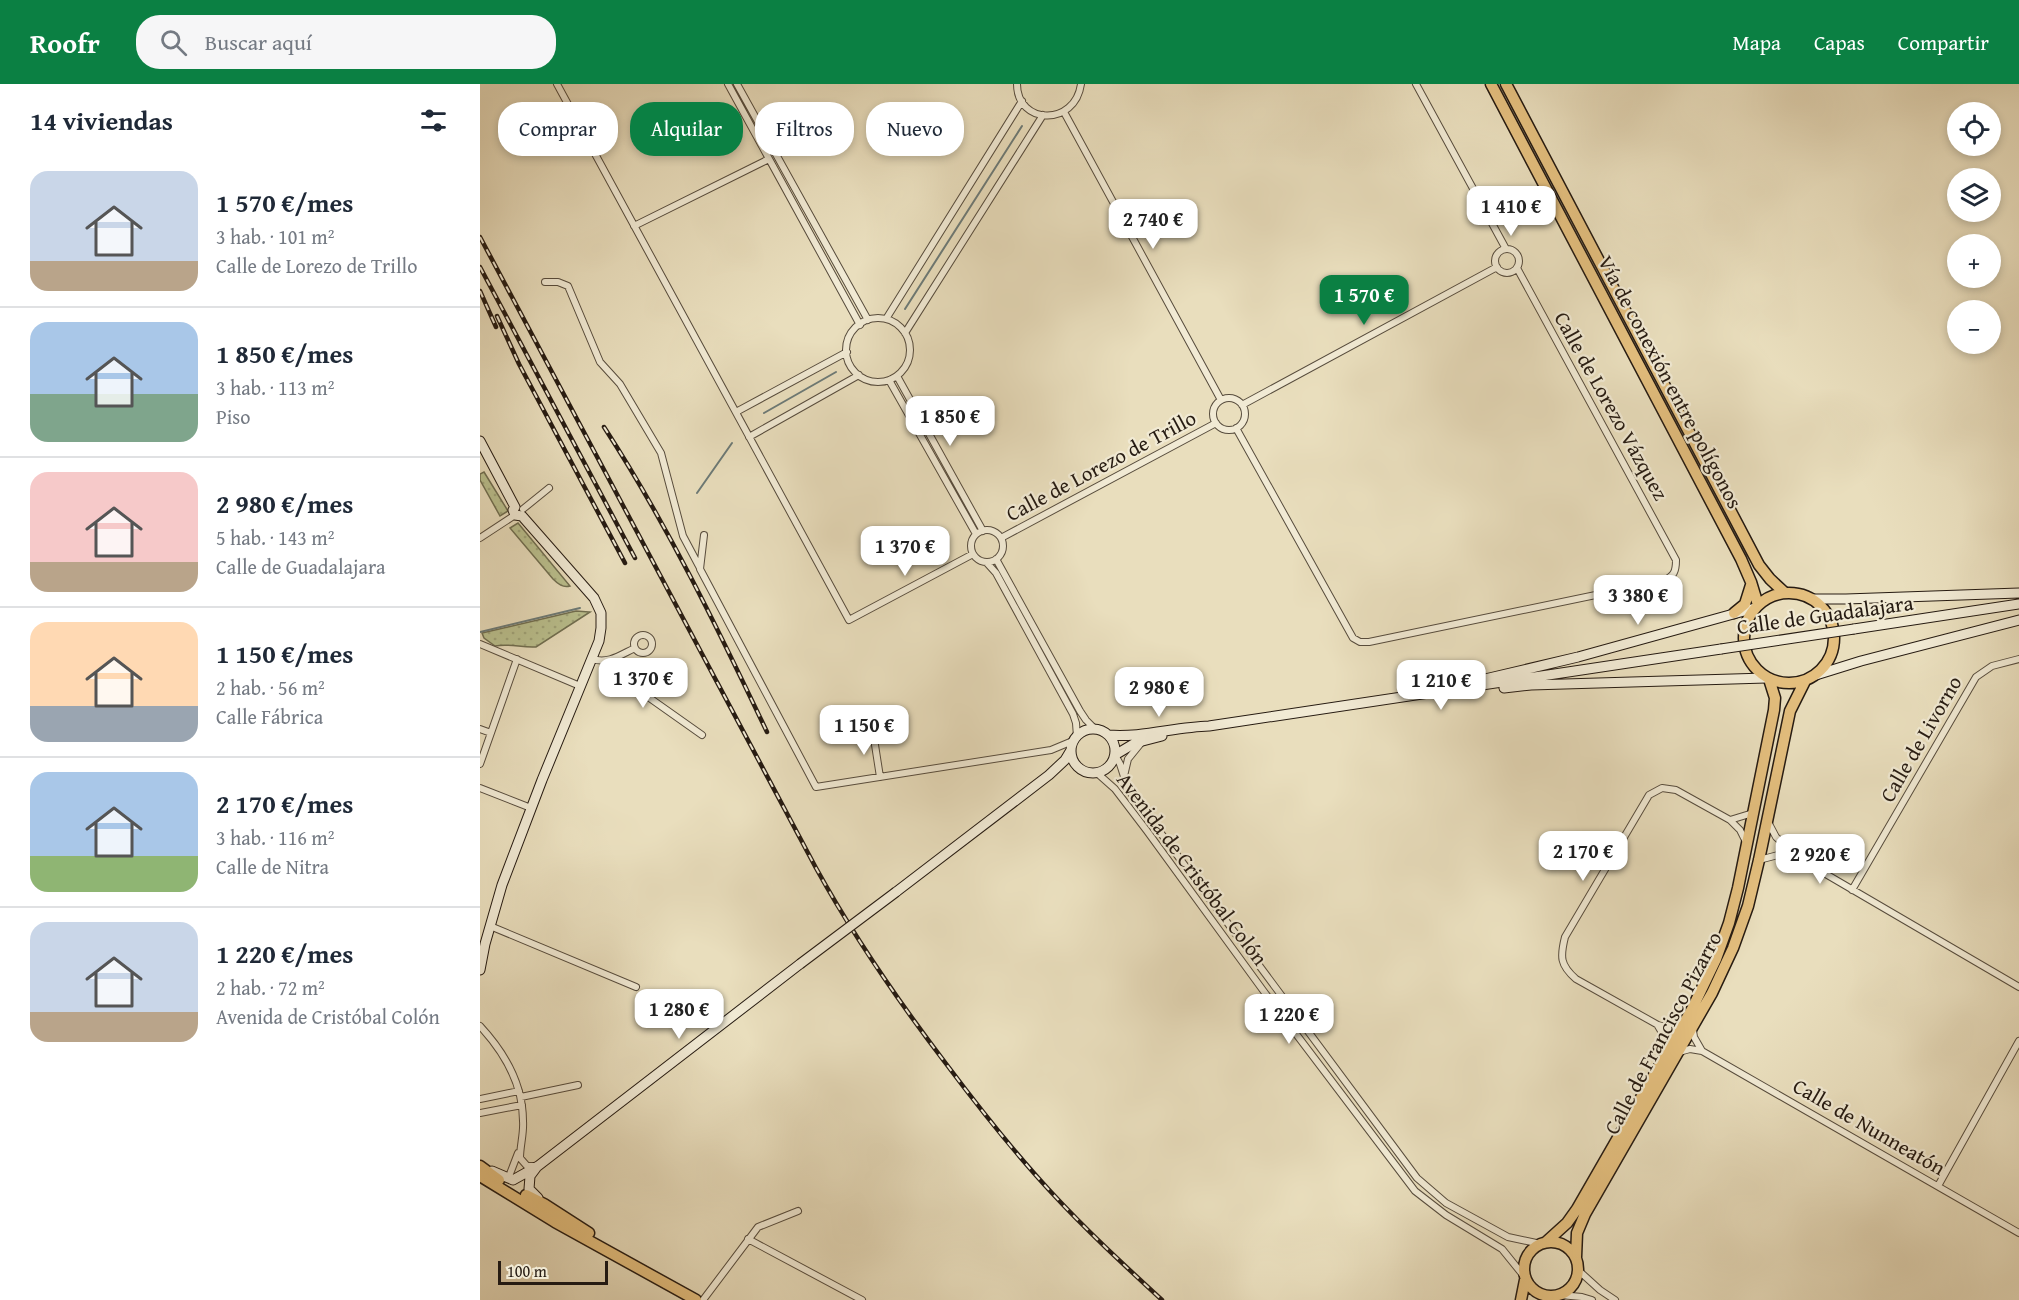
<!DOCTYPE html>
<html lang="es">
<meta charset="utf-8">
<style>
:root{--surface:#fff;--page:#f6f6f7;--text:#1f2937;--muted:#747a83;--line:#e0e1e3;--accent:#0b8043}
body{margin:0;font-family:"Gentium Book Plus",serif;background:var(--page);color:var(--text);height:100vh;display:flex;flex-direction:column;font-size:22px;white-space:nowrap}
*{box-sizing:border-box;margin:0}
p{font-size:20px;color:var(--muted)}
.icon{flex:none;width:33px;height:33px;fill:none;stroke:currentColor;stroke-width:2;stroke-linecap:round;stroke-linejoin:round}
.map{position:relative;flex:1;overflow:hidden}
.drawer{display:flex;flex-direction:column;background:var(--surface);width:480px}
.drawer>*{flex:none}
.guide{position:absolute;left:18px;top:18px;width:570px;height:54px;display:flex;gap:12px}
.tools{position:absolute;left:1467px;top:18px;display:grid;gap:12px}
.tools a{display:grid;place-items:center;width:54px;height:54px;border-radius:50%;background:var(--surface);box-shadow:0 3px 9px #0003;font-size:30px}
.scale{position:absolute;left:18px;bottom:15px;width:110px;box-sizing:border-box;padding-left:6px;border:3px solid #261b12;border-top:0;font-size:16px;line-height:21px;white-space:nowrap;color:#261b12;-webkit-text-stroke:4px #f1ead4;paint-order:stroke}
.price{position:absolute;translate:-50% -51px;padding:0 14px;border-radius:12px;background:#fff;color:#222;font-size:20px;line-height:39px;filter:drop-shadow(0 2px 3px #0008)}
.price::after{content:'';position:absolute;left:50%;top:36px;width:18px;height:14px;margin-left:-9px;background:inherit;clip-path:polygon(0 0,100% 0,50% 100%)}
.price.selected{background:var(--accent);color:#fff}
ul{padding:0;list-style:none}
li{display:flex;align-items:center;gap:18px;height:150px;padding:0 30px}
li+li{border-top:2px solid var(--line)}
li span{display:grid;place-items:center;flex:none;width:168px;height:120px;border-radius:18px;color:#555}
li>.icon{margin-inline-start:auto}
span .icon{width:72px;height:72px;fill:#fffc;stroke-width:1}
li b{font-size:26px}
h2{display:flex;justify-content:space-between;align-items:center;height:72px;padding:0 30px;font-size:26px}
.chip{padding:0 21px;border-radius:24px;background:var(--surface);box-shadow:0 3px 9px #0003;font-size:21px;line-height:54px}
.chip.selected{background:var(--accent);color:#fff}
header{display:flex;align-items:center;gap:36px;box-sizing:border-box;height:84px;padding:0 30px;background:var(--accent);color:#fff}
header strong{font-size:28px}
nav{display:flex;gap:33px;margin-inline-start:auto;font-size:21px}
.search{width:420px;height:54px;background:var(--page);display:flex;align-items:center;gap:15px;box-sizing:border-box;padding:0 21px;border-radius:24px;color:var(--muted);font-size:22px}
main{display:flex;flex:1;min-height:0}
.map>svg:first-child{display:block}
.garden{fill:url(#garden-dots);stroke:#706e50;stroke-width:1.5}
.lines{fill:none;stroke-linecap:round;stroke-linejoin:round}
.stream{stroke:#6c7a77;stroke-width:2}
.street-casing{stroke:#574c3d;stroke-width:8}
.secondary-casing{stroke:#261b12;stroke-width:11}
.primary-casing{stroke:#261b12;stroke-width:13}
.street{stroke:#f1ead4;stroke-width:6}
.secondary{stroke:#f1ead4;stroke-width:9}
.primary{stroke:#e4bf7e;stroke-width:10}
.rail-casing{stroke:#261b12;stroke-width:4.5}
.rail{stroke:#f1ead4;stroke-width:2;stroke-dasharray:7;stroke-linecap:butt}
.secondary-bridge-casing{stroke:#261b12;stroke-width:11;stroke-linecap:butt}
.secondary-bridge{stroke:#f1ead4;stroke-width:9}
.labels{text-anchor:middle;stroke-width:4.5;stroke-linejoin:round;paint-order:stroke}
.street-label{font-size:21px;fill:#261b12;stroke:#f1ead4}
</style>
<header>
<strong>Roofr</strong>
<div class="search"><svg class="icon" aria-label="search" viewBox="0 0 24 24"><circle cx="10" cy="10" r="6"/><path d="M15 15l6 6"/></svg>Buscar aquí</div>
<nav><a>Mapa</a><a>Capas</a><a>Compartir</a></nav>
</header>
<main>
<section class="drawer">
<h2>14 viviendas<svg class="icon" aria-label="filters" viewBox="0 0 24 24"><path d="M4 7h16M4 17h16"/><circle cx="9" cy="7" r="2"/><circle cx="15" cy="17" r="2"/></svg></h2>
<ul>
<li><span style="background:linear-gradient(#c9d6e8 75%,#b9a48a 0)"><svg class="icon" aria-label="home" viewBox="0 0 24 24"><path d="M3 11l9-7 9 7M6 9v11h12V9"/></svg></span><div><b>1 570 €/mes</b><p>3 hab. · 101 m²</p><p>Calle de Lorezo de Trillo</p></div></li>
<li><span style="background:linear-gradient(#a9c7e8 60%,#7fa58c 0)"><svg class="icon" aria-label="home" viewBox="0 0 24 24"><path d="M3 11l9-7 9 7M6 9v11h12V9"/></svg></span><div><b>1 850 €/mes</b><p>3 hab. · 113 m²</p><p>Piso</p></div></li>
<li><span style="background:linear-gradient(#f6c9c9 75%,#b9a48a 0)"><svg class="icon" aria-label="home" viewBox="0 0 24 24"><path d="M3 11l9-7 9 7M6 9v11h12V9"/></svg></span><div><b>2 980 €/mes</b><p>5 hab. · 143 m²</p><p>Calle de Guadalajara</p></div></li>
<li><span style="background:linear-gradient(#ffd9b3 70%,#9aa5b1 0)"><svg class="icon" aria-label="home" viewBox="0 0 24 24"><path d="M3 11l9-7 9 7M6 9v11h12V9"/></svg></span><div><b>1 150 €/mes</b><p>2 hab. · 56 m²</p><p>Calle Fábrica</p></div></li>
<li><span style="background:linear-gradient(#a9c7e8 70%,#8fb573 0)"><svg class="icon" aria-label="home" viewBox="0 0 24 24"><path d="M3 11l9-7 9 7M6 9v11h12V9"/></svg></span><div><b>2 170 €/mes</b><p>3 hab. · 116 m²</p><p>Calle de Nitra</p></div></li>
<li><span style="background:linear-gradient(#c9d6e8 75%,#b9a48a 0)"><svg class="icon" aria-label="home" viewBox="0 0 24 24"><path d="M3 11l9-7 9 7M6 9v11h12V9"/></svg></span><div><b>1 220 €/mes</b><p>2 hab. · 72 m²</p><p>Avenida de Cristóbal Colón</p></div></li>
</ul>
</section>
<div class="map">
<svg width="1539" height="1216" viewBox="0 0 1539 1216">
<defs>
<pattern id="garden-dots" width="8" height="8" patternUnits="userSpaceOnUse" patternTransform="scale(1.5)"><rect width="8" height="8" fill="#bac08e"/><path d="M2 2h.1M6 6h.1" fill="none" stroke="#a0a479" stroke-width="1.8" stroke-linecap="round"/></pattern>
</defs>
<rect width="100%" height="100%" fill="#e9debd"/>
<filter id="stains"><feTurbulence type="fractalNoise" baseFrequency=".00333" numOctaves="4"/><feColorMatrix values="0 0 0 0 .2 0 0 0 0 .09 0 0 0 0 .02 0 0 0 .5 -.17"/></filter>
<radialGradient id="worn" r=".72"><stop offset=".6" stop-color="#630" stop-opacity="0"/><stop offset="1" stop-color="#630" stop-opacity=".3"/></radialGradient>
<path class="garden" d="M4 388 28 427 20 432 0 396V390Z
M38 439 90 502C83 504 78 500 73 495L30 444Z
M96 527 110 528 56 563C42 564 29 559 15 562L4 554 2 549Z"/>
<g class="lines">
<path class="stream" d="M425 225 542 42
M284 329 356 288
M217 409 252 359
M0 548 100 524"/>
<g class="street-casing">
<path id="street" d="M77 0 369 536 493 470
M248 0 380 241
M257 0 388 236
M537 0C537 41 595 43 601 0
M936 0 1026 165
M584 28 741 316
M154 142 289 75
M1015 177a12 12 0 1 1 24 0a12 12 0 1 1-24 0Z
M65 198H78L88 202 120 278 140 300 181 369 203 452 220 484
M366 266a32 32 0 1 1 64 0a32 32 0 1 1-64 0Z
M406 235 542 17
M425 249 563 31
M417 292 503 447
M409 296 496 450
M733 330a16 16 0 1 1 32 0a16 16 0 1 1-32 0Z
M762 321 1017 183
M256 328 367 268
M756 344 873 554 880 558H889L1183 497C1194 492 1196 488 1196 476L1037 184
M269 353 379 291
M43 425 69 404
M491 462a16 16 0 1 1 32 0a16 16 0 1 1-32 0Z
M224 451 220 485 336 703 571 666 595 656
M0 454 35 431
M521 454 736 339
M516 475 600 627 606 636 616 646
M507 479 516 489 593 630 596 639 597 653
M154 560a9 9 0 1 1 18 0a9 9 0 1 1-18 0Z
M0 560 100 602
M112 575C129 580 140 571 155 564
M124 578 130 586 222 651
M0 645 11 649
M393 648 400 693
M635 671 640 680 648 705 937 1094 966 1119 1028 1153 1061 1160
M0 680 37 575
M617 689 635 705 667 747 785 909 935 1107 966 1131 1022 1165 1043 1191
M644 692 648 675 661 659
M0 704 51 724
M1250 736 1273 729
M1287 736 1296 753 1320 775 1539 903
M1279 776 1298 771 1319 775
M1372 806 1496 593 1512 582 1539 575
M10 842 156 903
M0 942C25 969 43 1000 43 1037 44 1049 40 1062 40 1074L47 1082H57
M1178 942 1190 962
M1201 943 1189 944 1178 941 1096 895C1080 881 1080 873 1085 853L1169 711 1182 704 1196 706 1250 736 1260 746 1266 758
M1213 946 1214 953 1222 967
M1199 968 1210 965 1222 967 1539 1149
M41 1013 98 1001
M0 1015 39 1007
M0 1029 42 1021
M28 1095 38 1069
M1458 1102 1539 957
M268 1155 382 1216
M1098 1186 1120 1206 1135 1216
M1080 1211 1102 1213 1112 1216
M223 1216 278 1143 318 1127"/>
</g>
<g class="secondary-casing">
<path id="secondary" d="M0 357 35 423 33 426 35 431 42 432 114 514 121 529V544L119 557 62 696 22 801 5 860 0 886
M1332 515H1366L1539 509
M1374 545 1539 520
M1336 591 1381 577 1539 536
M1005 595 1098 573 1275 524
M1024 604 1051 601 1286 594
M591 667a22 22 0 1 1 44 0a22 22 0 1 1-44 0Z
M628 651C661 654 695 643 729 642L1241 565
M635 671 655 659 682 652
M416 808 569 691 585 676 591 666
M56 1084 50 1092 49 1105 58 1114
M12 1087 33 1096 58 1082 320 880"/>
</g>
<g class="primary-casing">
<path id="primary" d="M1011 0 1261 475 1271 498 1278 521
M1026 0 1279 481 1290 495 1305 509
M1264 554a45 45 0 1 1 90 0a45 45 0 1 1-90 0Z
M1254 529 1265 520 1271 501
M0 1082 19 1096
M0 1092 75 1138 216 1216
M46 1111 64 1120 109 1149
M1044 1185a27 27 0 1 1 54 0a27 27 0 1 1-54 0Z
M1066 1158 1087 1139 1097 1125 1212 925 1236 875 1249 839 1258 804 1294 626 1295 614 1289 595
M1096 1173 1097 1149 1105 1130 1232 909 1253 864 1268 822 1279 776 1310 627 1325 597
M1041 1216 1045 1196"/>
</g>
<use href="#street" class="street"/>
<use href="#secondary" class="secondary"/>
<use href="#primary" class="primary"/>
<g class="rail-casing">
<path id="rail" d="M0 153 336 784C374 853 419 918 467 981 500 1025 534 1068 571 1108 606 1146 644 1181 682 1216
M0 183 155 474
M0 207 16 243
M17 232 39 280 145 479
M124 343C187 440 237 543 287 648"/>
</g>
<use href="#rail" class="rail"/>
<g class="secondary-bridge-casing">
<path id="secondary-bridge" d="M1241 565 1374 545
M320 880 416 808"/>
</g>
<use href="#secondary-bridge" class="secondary-bridge"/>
</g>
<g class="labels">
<g class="street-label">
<text transform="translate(1190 298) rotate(62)" y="7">Vía de conexión entre polígonos</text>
<text transform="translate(1131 322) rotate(61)" y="7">Calle de Lorezo Vázquez</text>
<text transform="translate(621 382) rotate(-28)" y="7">Calle de Lorezo de Trillo</text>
<text transform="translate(1345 531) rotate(-8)" y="7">Calle de Guadalajara</text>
<text transform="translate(1441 655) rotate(-60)" y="7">Calle de Livorno</text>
<text transform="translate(712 785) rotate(53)" y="7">Avenida de Cristóbal Colón</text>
<text transform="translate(1183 949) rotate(-62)" y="7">Calle de Francisco Pizarro</text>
<text transform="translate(1389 1043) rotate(30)" y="7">Calle de Nunneatón</text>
</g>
</g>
<rect width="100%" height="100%" filter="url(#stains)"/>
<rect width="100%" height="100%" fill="url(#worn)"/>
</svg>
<div class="tools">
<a><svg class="icon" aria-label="locate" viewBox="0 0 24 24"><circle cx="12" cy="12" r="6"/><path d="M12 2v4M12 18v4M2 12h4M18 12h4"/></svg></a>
<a><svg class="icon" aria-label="layers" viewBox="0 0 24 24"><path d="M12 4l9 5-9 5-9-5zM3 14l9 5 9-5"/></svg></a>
<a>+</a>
<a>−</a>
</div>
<div class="scale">100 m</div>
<b class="price" style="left:1031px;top:153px">1 410 €</b>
<b class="price" style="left:673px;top:166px">2 740 €</b>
<b class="price selected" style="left:884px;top:242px">1 570 €</b>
<b class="price" style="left:470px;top:363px">1 850 €</b>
<b class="price" style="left:425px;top:493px">1 370 €</b>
<b class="price" style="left:1158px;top:542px">3 380 €</b>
<b class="price" style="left:163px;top:625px">1 370 €</b>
<b class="price" style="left:961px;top:627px">1 210 €</b>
<b class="price" style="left:679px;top:634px">2 980 €</b>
<b class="price" style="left:384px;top:672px">1 150 €</b>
<b class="price" style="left:1103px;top:798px">2 170 €</b>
<b class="price" style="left:1340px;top:801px">2 920 €</b>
<b class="price" style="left:199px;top:956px">1 280 €</b>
<b class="price" style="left:809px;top:961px">1 220 €</b>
<div class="guide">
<a class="chip">Comprar</a>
<a class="chip selected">Alquilar</a>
<a class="chip">Filtros</a>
<a class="chip">Nuevo</a>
</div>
</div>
</main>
